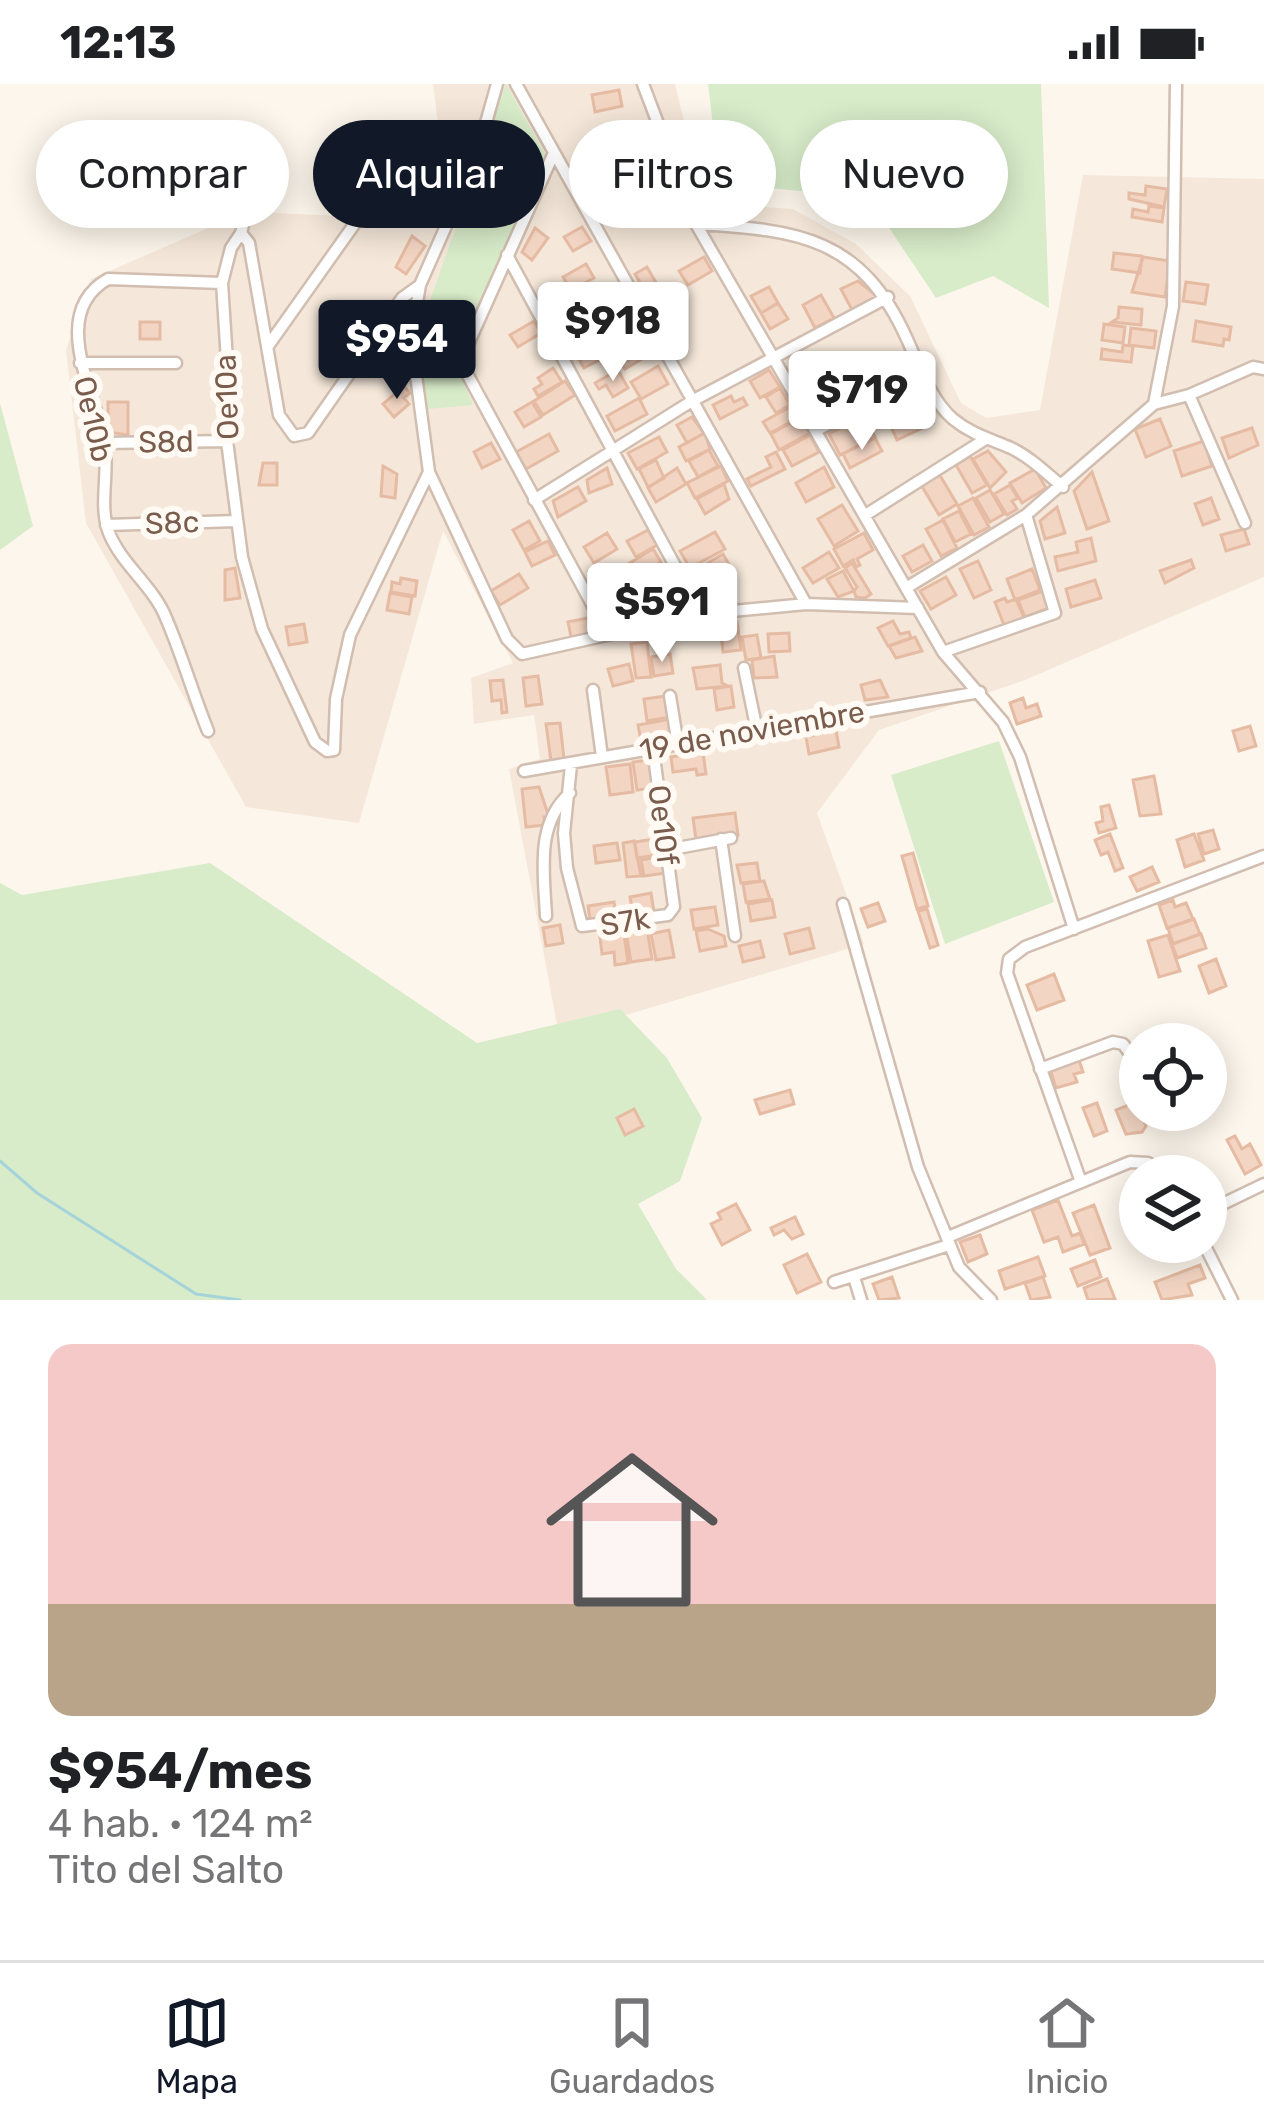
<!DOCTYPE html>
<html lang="es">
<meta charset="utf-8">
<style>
:root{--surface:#fff;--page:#f2f2f2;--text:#202124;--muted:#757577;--line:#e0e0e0;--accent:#111827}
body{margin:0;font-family:Rubik,sans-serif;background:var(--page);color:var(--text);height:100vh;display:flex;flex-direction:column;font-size:45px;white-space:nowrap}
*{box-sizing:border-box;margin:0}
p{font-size:39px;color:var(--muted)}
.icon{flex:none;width:66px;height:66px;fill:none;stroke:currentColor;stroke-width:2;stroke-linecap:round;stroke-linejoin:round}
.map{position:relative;height:1216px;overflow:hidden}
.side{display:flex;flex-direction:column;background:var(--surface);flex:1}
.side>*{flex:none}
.guide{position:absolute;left:36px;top:36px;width:1194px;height:108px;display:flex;gap:24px}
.fabs{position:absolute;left:1119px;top:939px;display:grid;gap:24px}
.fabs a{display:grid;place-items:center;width:108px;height:108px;border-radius:50%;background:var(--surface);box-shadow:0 6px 30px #0003;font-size:60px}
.price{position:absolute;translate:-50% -102px;padding:0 27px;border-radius:12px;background:#fff;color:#222;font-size:39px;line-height:78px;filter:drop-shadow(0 3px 6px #0008)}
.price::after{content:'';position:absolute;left:50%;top:72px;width:36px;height:27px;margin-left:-18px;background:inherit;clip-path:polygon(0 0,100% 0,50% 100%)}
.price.active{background:var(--accent);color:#fff}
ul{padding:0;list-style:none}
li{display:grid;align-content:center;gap:24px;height:636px;padding:0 48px}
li+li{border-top:3px solid var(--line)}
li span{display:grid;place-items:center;height:372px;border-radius:24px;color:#555}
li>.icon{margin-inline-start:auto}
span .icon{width:216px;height:216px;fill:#fffc;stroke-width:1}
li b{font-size:51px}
.tag{padding:0 42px;border-radius:54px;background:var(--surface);box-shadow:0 6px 30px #0003;font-size:42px;line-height:108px}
.tag.active{background:var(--accent);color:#fff}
.status{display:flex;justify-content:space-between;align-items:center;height:84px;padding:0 60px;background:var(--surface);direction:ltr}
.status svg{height:33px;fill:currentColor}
.tabs{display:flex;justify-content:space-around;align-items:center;height:168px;border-top:3px solid var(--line);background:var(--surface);font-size:33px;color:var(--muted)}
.tabs a{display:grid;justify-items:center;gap:6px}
.tabs .active{color:var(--accent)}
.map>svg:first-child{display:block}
.residential{fill:#f5e8da}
.green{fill:#d8ecc9}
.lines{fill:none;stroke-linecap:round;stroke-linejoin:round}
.stream{stroke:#a5d3da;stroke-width:3}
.building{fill:#f3d5c3;stroke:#e6bba3;stroke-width:3}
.street-casing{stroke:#d1beb0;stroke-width:15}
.street{stroke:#fff;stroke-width:10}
.labels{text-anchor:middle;stroke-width:12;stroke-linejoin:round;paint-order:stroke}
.street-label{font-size:30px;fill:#7a5c4d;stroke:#fffaf3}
</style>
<div class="status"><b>12:13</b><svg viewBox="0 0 49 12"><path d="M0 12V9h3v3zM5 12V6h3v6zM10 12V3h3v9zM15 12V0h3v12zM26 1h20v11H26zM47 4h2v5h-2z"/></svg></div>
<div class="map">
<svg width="1264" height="1216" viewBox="0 0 1264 1216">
<rect width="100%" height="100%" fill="#fdf6ec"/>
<path class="residential" d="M433 0H675L704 119 793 125 856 160 910 212 961 319 986 334 1040 326 1083 91 1264 95V493L1025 596 879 646 817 729 864 860 559 951 509 685 540 675 534 631 474 640 471 594 513 579 443 447 359 739 246 723 86 439 66 266 91 195 245 128 343 132 369 87 445 96Z"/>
<path class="green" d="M506 0 546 72 455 278 473 321 428 325 418 251Z
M708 0H1041L1049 224 993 192 936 214 869 114 720 99Z
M0 319 33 442 0 466Z
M999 657 1054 818 945 860 891 691Z
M210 779 477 959 620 925 667 974 702 1034 680 1097 638 1120 676 1185 707 1216H0V799L22 811Z"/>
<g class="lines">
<path class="stream" d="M0 1077 37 1109 196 1210 240 1216"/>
</g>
<path class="building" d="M619 6 622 22 595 28 592 11Z
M613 99 619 110 624 107 627 112 601 125 592 110Z
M1146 102 1167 105 1164 123 1129 115V109L1145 111Z
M1149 122 1164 124 1162 138 1132 133 1133 125 1148 128Z
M582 143 591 157 573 167 564 153Z
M535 144 548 154 532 176 522 168Z
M412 152 425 162 406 190 396 183Z
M1114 169 1142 172 1140 189 1112 185Z
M704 173 712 187 688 201 679 187Z
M1143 173 1170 177 1165 213 1132 208Z
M586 180 594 194 571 206 563 193Z
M647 183 659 204 647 211 635 190Z
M858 197 878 213 852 226 841 205Z
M1186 198 1208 201 1205 220 1183 217Z
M769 203 778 219 761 229 751 212Z
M578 205 587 220 563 229 556 218Z
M619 211 625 221 597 237 588 222 606 212 609 217Z
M821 211 834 234 815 244 803 221Z
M778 219 788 235 770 245 761 229Z
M1119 223 1142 225 1141 241 1112 238 1118 234Z
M593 235 596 253 579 263 571 249Z
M534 237 541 249 518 263 510 251Z
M1196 237 1231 243 1229 256 1224 255 1223 262 1193 257Z
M140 238H160V255H140Z
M1104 240 1125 243 1123 259 1102 256Z
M1131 244 1156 247 1154 264 1129 261Z
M643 251 654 268 625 285 614 268Z
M600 254 606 265 600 269 603 274 584 284 575 268Z
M1123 261 1133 262 1131 278 1101 275 1102 265 1122 268Z
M658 282 668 300 641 315 631 298Z
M553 284 562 298 538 312 534 305 542 300 538 294Z
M618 286 628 304 613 313 606 301 599 305 595 299Z
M769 286 780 303 760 314 750 297Z
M565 297 575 311 543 331 534 317Z
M404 302 410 309 404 314 409 320 394 333 383 320Z
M916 303 933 339 897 356 880 319Z
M780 304 790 321 776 329 766 313Z
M832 309 844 330 824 341 812 320Z
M731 312 734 318 743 314 747 321 720 335 713 321Z
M639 314 647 330 615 347 607 332Z
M108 318H128V351L108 348Z
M532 318 541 333 524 343 515 328Z
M792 322 798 334 770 349 763 338Z
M692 333 704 349 687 359 677 341Z
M801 333 810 349 779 366 771 350Z
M858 335 862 344 868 341 875 353 840 371 829 350Z
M1160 335 1171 362 1146 373 1135 345Z
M1252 344 1258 361 1229 374 1222 354Z
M705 349 710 365 686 377 679 363Z
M549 350 558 367 526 385 516 368Z
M810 351 819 368 792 382 783 366Z
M659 353 667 368 637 385 628 369Z
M875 354 882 367 850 384 843 370Z
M1204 357 1212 382 1182 392 1174 367Z
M491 359 500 375 482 384 474 368Z
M709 366 718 382 698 393 689 377Z
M988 367 1006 388 990 404 973 375Z
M776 368 785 385 751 402 747 395 771 383 766 373Z
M970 372 987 401 972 409 956 381Z
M656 376 664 394 648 403 639 385Z
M263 379H277V401H259Z
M383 382 397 390 395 414 381 412Z
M721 382 728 397 695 414 687 399Z
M824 383 834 403 806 418 796 399Z
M607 384 612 400 589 409 587 396Z
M677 384 686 400 656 418 648 404Z
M1035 385 1046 404 1022 419 1010 399Z
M938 388 957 420 939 431 920 399Z
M1092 388 1109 437 1087 445 1074 407Z
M724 400 729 415 705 430 697 415Z
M1010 401 1018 414 1012 417 1017 425 1007 431 994 410Z
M578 403 586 417 558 433 553 417Z
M990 406 1004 430 990 438 976 414Z
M973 414 989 443 974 451 958 422Z
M1211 414 1219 435 1203 441 1195 420Z
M842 421 858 447 834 462 818 435Z
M1057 423 1065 449 1045 455 1040 437Z
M959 427 971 450 955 458 943 435Z
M943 436 957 464 941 472 926 445Z
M529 437 540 457 524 466 513 446Z
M1244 445 1249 460 1226 467 1221 451Z
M648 446 657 461 636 473 627 457Z
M715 448 725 465 690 484 680 467Z
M607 449 617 465 594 479 584 463Z
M864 449 873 466 857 475 860 481 856 483 853 476 843 482 834 465Z
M1091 454 1096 477 1058 487 1055 473 1078 468 1076 458Z
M548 457 555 471 532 482 525 468Z
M923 461 932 477 912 488 903 472Z
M653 465 661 478 636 493 628 480Z
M829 468 839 484 813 499 803 484Z
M723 470 731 484 702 501 694 487Z
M1191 476 1194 484 1165 499 1160 487Z
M978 477 991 506 974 514 960 485Z
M852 479 871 510 865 514 856 513 854 507 857 503 845 484Z
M235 484 240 514 225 516V486Z
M1032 485 1040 506 1015 516 1007 495Z
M843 487 854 507 838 513 827 495Z
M519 490 528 504 500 521 491 507Z
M946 493 956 511 931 525 920 507Z
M401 494 417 497 415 512 391 508 392 498 400 500Z
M1095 496 1101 514 1071 523 1066 505Z
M1043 507 1049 524 1025 533 1018 516Z
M390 509 412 513 409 530 387 526Z
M1005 514 1007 518 1016 515 1024 534 1004 541 995 518Z
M588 534 592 549 571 553 568 538Z
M893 537 900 550 909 548 911 554 888 562 878 544Z
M737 538 741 566 723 568 720 540Z
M304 540 307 558 289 561 286 543Z
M789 549 790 567 769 568 768 550Z
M757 551 761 574 746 576 742 553Z
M915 553 922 567 896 574 889 562Z
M647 558 651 593 636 594 631 560Z
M670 570 673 589 654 592 651 573Z
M774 572 777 593 754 594 752 576Z
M629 580 633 597 613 602 608 585Z
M720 581 722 599 728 602 697 605 693 584Z
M538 592 542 620 526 622 523 594Z
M503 596 507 628 502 629 501 616 492 617 490 597Z
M880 596 888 613 865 616 861 601Z
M731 602 734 623 717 626 714 605Z
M666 612 670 633 647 637 644 615Z
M1023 614 1026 624 1037 620 1041 632 1017 640 1010 619Z
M670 635 674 656 642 662 638 641Z
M560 639 564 675 551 677 546 640Z
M1250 642 1256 662 1239 667 1233 647Z
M836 646 839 663 809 670 806 653Z
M703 668 706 690 697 691 696 685 673 688 671 673Z
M649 676 653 704 637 706 633 678Z
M630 680 633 708 610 711 606 683Z
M1154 692 1161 730 1140 732 1133 696Z
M539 703 549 733H544L545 741 526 743 522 705Z
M1109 721 1116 744 1099 749 1096 739 1103 737 1101 723Z
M735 729 738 751 696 756 693 734Z
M1213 746 1219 765 1204 770 1198 750Z
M1110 750 1123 784 1115 787 1108 768 1101 771 1095 756Z
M1194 750 1204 776 1185 783 1177 756Z
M661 754 664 770 637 774 635 758Z
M634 757 641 792 627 793 623 759Z
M617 759 620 776 596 779 594 762Z
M913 769 928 822 917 825 902 772Z
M663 772 666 789 644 792 641 776Z
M757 779 760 797 741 799 737 781Z
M1152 783 1159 798 1137 807 1130 793Z
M764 797 770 815 746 818 743 800Z
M651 809 654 828 633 831 630 813Z
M772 816 775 833 751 837 748 820Z
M1173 816 1175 823 1186 819 1193 835 1167 844 1159 821Z
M614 818 617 838 591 842 588 822Z
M878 819 885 837 868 843 861 825Z
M715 823 718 841 694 845 691 826Z
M927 825 938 861 930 864 918 827Z
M1194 835 1200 850 1173 860 1168 844Z
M560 841 563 859 546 862 543 844Z
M809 844 814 864 790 870 785 850Z
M647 845 652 875 631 878 626 848Z
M708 845 724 852 726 862 700 867 696 847Z
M669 846 674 873 656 876 651 850Z
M624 850 628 879 615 881 614 868 602 870 600 853Z
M1201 850 1206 864 1177 874 1172 860Z
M1168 851 1180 887 1159 893 1148 857Z
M760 857 764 873 743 878 739 862Z
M1216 875 1226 902 1209 909 1199 882Z
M1054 890 1064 916 1037 926 1027 901Z
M1079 976 1083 988 1074 990 1077 998 1056 1004 1050 985Z
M790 1006 794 1020 760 1030 755 1016Z
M1136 1018 1146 1042 1142 1048 1126 1050 1116 1026Z
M1097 1019 1107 1047 1094 1052 1083 1024Z
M634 1025 643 1042 625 1051 617 1034Z
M1235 1052 1242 1065 1250 1060 1261 1081 1245 1090 1227 1056Z
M1058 1116 1072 1152 1080 1149 1084 1160 1063 1168 1058 1153 1044 1158 1032 1126Z
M736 1120 750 1146 722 1161 711 1140 721 1135 718 1129Z
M1094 1121 1110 1164 1090 1171 1073 1129Z
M795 1133 803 1150 792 1155 784 1146 774 1151 771 1144Z
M980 1151 987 1170 968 1178 960 1158Z
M807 1170 821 1198 797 1209 784 1181Z
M1038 1173 1045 1192 1005 1205 999 1187Z
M1095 1176 1101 1193 1078 1202 1071 1185Z
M1200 1181 1205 1194 1188 1200 1192 1211 1162 1216 1155 1198Z
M892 1193 899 1214 879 1216 873 1200Z
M1043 1193 1050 1213 1031 1216 1025 1199Z
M1107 1195 1115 1215 1088 1216 1084 1204Z"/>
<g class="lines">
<g class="street-casing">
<path id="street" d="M516 0 806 520
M643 0 696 140 943 568 1003 638 1020 673 1074 845
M553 71 466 265 465 286 607 548
M696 140C799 146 861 153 907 255 919 282 931 316 953 335 971 350 990 355 1011 364 1030 373 1046 389 1063 403
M241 149 261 71
M507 171 701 530
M420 201 411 254 429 388 507 555 522 570 701 530 806 520 918 524
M268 262 363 128
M80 279H176
M1189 311 1245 439
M1154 320 1173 222 1176 0
M817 346 924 291
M105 359 227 357
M429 388 350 551 336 615 334 666 327 667 315 658 262 545 242 473 227 357 229 308 222 199 231 164 241 149 249 159 279 331 294 352 308 349 402 214 420 201 476 74 497 0
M534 416 692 317 888 213
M867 430 984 356
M106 441 237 437
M906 504 1026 431 1154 320 1189 311 1253 283 1264 285
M943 568 1055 529 1026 431
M744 584 757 647
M593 606 602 673
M670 612 678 661
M208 647C193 610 182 571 166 534 154 503 122 481 109 449 98 422 110 385 104 357 95 307 48 229 108 195L222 199
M571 681 564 749 567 784 582 842 668 831 674 823 653 665
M524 687 980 608
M721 755 735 852
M667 766 731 754
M843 820 918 1083 959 1183 991 1216
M546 832C544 789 535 740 570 709
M1040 985 1113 958 1123 960 1140 983
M1081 1098 1007 889 1009 875 1025 863 1264 772
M1206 1128 1264 1100
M948 1153 1130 1078 1148 1079 1166 1092
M1203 1158 1232 1216
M854 1193 861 1216
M834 1198 949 1161"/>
</g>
<use href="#street" class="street"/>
</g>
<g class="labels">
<g class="street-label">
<text transform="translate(227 313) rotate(-92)" y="10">Oe10a</text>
<text transform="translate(93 335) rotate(77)" y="10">Oe10b</text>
<text transform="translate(166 358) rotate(-1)" y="10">S8d</text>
<text transform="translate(172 439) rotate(-2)" y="10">S8c</text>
<text transform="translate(752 647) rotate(-10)" y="10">19 de noviembre</text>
<text transform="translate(663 741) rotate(83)" y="10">Oe10f</text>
<text transform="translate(625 838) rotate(-9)" y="10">S7k</text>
</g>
</g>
</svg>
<div class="fabs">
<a><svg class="icon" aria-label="locate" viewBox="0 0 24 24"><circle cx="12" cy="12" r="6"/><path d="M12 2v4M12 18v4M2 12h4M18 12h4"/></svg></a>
<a><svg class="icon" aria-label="layers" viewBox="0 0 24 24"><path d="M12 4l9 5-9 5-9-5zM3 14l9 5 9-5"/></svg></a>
</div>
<b class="price" style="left:613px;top:300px">$918</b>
<b class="price active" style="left:397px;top:318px">$954</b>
<b class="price" style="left:862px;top:369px">$719</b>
<b class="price" style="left:662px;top:581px">$591</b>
<div class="guide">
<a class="tag">Comprar</a>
<a class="tag active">Alquilar</a>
<a class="tag">Filtros</a>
<a class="tag">Nuevo</a>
</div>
</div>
<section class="side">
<ul>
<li><span style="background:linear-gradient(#f6c9c9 70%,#b9a48a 0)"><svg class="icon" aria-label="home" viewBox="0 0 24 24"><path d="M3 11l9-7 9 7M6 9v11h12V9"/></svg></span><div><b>$954/mes</b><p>4 hab. · 124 m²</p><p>Tito del Salto</p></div></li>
</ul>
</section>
<nav class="tabs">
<a class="active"><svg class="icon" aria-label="map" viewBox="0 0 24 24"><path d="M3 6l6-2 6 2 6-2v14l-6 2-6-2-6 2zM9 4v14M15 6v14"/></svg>Mapa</a>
<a><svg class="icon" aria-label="saved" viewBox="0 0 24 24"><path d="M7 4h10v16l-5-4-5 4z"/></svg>Guardados</a>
<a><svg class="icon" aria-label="home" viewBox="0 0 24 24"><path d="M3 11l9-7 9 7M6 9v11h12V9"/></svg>Inicio</a>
</nav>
